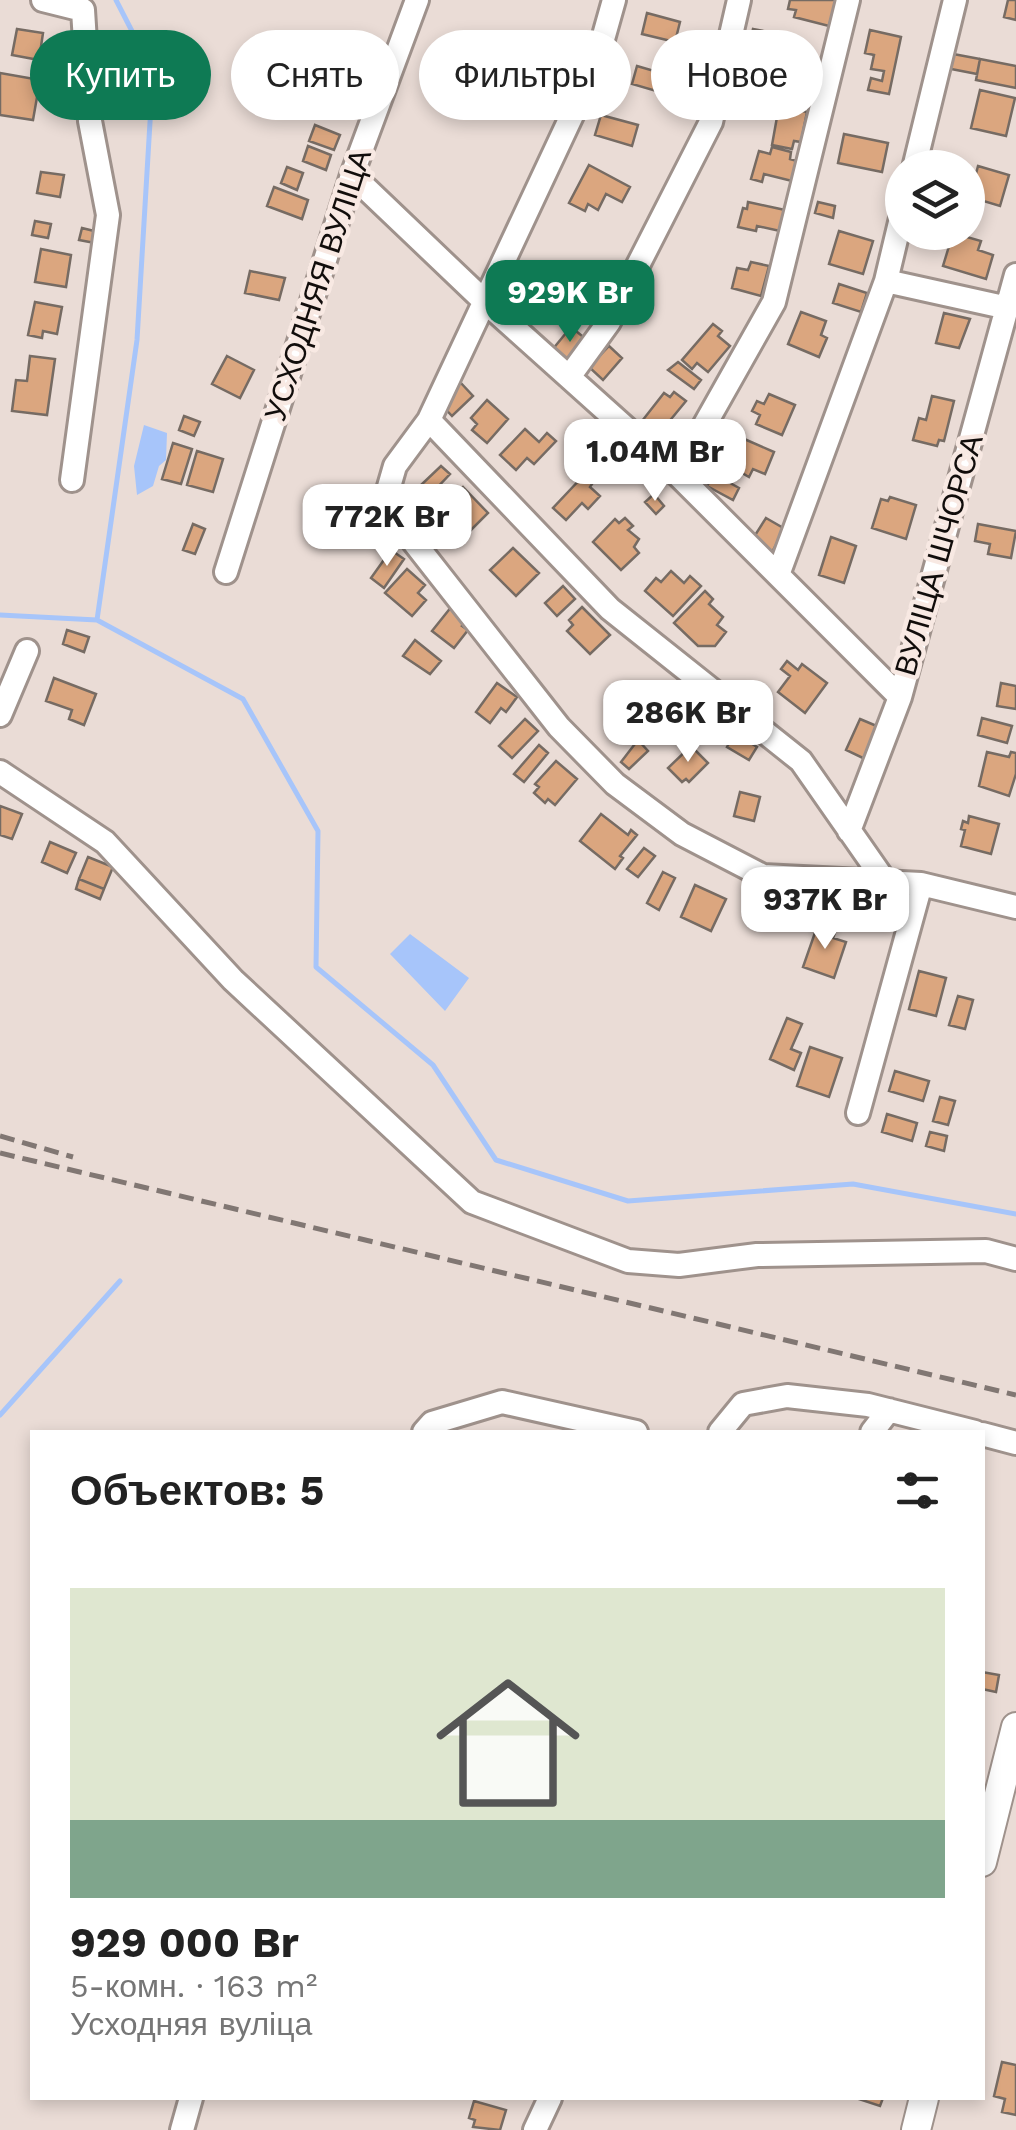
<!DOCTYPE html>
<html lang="ru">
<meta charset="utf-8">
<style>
:root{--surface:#fff;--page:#f2f2f2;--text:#222;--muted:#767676;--accent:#0e7a54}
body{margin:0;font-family:"Work Sans",sans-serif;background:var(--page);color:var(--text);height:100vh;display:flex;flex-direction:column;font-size:38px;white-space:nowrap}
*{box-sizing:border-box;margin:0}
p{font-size:32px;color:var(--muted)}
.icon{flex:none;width:55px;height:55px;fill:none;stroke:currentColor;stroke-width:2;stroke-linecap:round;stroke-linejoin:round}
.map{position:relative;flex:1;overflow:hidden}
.panel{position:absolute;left:30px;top:1430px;width:955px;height:670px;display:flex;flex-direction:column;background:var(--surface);border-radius:0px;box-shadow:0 5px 15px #0003}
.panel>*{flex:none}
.hud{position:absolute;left:30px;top:30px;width:958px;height:90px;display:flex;gap:20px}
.fabs{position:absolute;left:885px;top:150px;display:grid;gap:20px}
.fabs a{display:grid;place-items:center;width:100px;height:100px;border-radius:50%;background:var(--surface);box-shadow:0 5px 15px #0003;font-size:50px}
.price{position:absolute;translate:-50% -85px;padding:0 22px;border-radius:20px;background:#fff;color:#222;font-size:32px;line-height:65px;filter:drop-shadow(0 2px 5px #0008)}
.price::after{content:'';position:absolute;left:50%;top:60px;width:30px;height:22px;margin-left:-15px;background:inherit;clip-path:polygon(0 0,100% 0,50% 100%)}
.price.active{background:var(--accent);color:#fff}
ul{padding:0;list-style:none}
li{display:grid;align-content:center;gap:20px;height:530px;padding:0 40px}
li span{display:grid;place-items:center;height:310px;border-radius:0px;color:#555}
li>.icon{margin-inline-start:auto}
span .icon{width:180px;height:180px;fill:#fffc;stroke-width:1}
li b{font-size:42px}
h2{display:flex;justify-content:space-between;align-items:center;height:120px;padding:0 40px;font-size:42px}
.pill{padding:0 35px;border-radius:45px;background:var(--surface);box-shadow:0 5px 15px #0003;font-size:35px;line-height:90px}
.pill.active{background:var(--accent);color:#fff}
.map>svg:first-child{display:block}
.water{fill:#a7c5fa}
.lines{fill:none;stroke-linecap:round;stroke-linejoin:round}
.stream{stroke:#a7c5fa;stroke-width:5}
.building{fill:#dba67f;stroke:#766b63;stroke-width:2.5}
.minor-casing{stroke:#9f928c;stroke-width:28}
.major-casing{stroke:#9f928c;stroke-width:32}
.minor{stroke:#fff;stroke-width:22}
.major{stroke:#fff;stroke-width:28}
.rail{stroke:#817773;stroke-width:5;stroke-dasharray:15 8;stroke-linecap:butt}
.labels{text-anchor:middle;stroke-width:9;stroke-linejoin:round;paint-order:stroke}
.street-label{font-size:30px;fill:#110d0b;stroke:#f8e9e3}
</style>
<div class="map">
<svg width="1016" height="2130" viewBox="0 0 1016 2130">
<rect width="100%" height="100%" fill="#eadcd6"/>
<path class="water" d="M144 425 167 433 166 460 159 466 153 486 137 495 134 466Z
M410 934 469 978 445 1011 390 954Z"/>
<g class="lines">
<path class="stream" d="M0 615 97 620 243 699 318 831 316 967 433 1065 496 1160 628 1201 853 1184 1016 1214
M97 620 137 340 153 72 116 0
M0 1415 120 1281"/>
</g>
<path class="building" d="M790 0H836L829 26 794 17 796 10 788 9Z
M1008 0H1016V20L1004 17Z
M647 13 680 22 675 42 642 34Z
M17 29 43 33 39 60 12 55Z
M753 29 769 32V37L794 41 788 73 759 68 761 56 748 54Z
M870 30 901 37 889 94 868 90 871 78 882 81 884 71 871 69 874 55 865 53Z
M948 53 980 59 977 74 946 68Z
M980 59 1016 66V88L976 80Z
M637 66 675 77 670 95 632 84Z
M743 69 758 73 750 103 734 99Z
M0 73 40 80 33 120 0 115Z
M315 82 351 94 343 116 308 103Z
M980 90 1015 98 1006 136 971 128Z
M779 106 807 112 801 142 794 141 792 149 772 145Z
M601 115 638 125 632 146 595 135Z
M315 125 340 135 334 150 309 141Z
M844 134 888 143 882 172 838 163Z
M308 146 331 155 326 170 303 161Z
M772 147 791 152 790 159 797 161 792 181 764 174 762 182 751 179 759 151 770 154Z
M589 165 630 187 622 202 606 194 598 210 588 204 585 211 569 203Z
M978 166 1009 175 1000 206 970 197Z
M287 167 303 173 297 190 281 183Z
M41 172 64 175 60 197 37 193Z
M274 187 308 200 302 219 267 206Z
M748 202 785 210 780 231 757 226 756 231 738 227 743 208 747 209Z
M818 202 835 206 833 218 815 213Z
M35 221 51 224 48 238 32 235Z
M82 228 98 232 95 243 79 240Z
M839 231 873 241 863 274 829 264Z
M953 233 981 241 978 250 993 255 986 279 943 266Z
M41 249 71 255 66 287 35 282Z
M751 262 769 266 761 296 732 288 737 268 748 270Z
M250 271 285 278 279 300 245 293Z
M839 284 867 293 861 312 833 303Z
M35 302 62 307 57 334 43 331 42 338 28 335Z
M801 312 826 321 821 335 827 338 819 357 788 344Z
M944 313 970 319 959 348 936 343Z
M713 324 722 331 718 336 730 346 708 372 697 363 692 369 682 360Z
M571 327 587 340 568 363 552 350Z
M609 346 622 358 603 380 589 367Z
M30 356 55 359 47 415 12 411 16 380 27 381Z
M227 356 254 370 240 398 212 384Z
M678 362 701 380 694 389 668 370Z
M460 382 473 396 452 416 439 402Z
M674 392 686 401 658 435 642 421 664 393 670 397Z
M769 394 795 405 782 435 756 424 760 415 752 411 757 401 764 404Z
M932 396 954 401 944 441 939 440 937 446 913 440 919 418 926 420Z
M487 400 508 419 487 443 472 430 477 424 471 418Z
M184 416 200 422 194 436 179 430Z
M525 429 539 442 547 433 556 441 534 464 527 458 516 470 500 455Z
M742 438 774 452 765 474 753 469 749 477 730 466Z
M173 443 192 449 181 484 162 479Z
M197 451 223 459 213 492 187 485Z
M441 466 450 474 431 494 421 485Z
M586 473 594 481 590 487 600 496 588 509 582 503 566 520 553 508Z
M714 474 739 488 733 500 707 486Z
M463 487 488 513 468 533 442 508Z
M420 492 433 505 417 521 404 508Z
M654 494 664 506 656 514 645 502Z
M890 497 916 505 906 539 872 528 881 499 888 501Z
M625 518 633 526 628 530 639 539 634 547 639 553 621 570 593 542 615 519 619 523Z
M766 518 785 529 772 552 752 540Z
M193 524 205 529 195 554 183 550Z
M978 524 1016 531 1011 558 988 554 990 544 975 541Z
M831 537 856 546 844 583 819 575Z
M513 548 539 573 516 596 490 570Z
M391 550 404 559 384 588 371 578Z
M407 569 425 585 418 593 426 600 412 616 385 593Z
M671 571 684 583 690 576 701 586 673 616 645 591 656 578 661 582Z
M563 586 575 599 557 616 545 603Z
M705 591 713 599 709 604 723 617 717 625 726 632 715 646H698L674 623Z
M452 606 468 619 462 626 468 630 454 648 432 631Z
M582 607 610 635 590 654 567 631 573 625 569 620Z
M67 630 89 637 84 652 63 644Z
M415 640 441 661 430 674 403 656Z
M787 661 798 670 802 664 827 683 805 713 778 692 790 676 781 669Z
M54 678 96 694 84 725 69 719 72 710 46 701Z
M497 683 517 697 506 712 501 708 490 723 476 712Z
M1001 683 1016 686V709L997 706Z
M637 692 653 709 634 727 615 708Z
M982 718 1012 726 1007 743 978 735Z
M525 719 538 731 512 758 499 746Z
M860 719 879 727 865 759 846 750Z
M735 733 757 747 749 760 727 747Z
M638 740 648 751 629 769 621 762Z
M539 745 548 753 524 782 514 774Z
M691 746 708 763 689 782 686 779 682 782 668 768Z
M987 752 1009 757 1011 752 1016 753V774L1009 796 979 786Z
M556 761 577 779 555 805 548 799 545 803 534 793 539 787 535 784Z
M740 792 760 797 754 821 734 816Z
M0 806 22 814 12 839 0 835Z
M601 814 628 835 631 830 637 835 620 856 623 858 615 869 580 841Z
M969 816 999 824 991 854 961 846 965 830 961 829 963 821 968 823Z
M50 842 76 853 67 873 42 862Z
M644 848 655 856 638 877 627 869Z
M88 857 113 867 104 889 79 879Z
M663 872 675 878 659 910 647 903Z
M79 879 104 889 100 899 76 889Z
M695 885 726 899 711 931 681 917Z
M818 924 836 930 833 938 846 942 834 978 803 967Z
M919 971 946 978 936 1016 909 1009Z
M958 996 973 1000 965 1029 949 1025Z
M787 1018 802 1024 791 1049 801 1053 794 1070 770 1059Z
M810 1047 842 1058 829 1097 797 1086Z
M895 1071 929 1081 923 1101 889 1091Z
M940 1097 955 1101 948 1125 933 1121Z
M887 1114 917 1123 912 1141 882 1132Z
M930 1132 947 1136 944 1151 926 1146Z
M982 1672 999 1675 996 1692 982 1689Z
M1002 2062 1016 2065V2115L1002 2112 1005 2099 994 2096Z
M856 2098H883L880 2106Z
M474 2101 506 2110 500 2130 473 2127 475 2120 469 2118Z"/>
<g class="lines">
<g class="minor-casing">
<path id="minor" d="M43 0 83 10
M614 0 596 64 429 420 395 466 384 504 559 727 615 784 682 834 763 876 921 884 1016 907
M914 168 955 0
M352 175 483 300 677 474 900 697
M886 281 1008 308
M569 377 609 322 711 122 739 0
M429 420 610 609 801 761 884 880
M677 474 774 302 848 0
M72 480 108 215 90 121 83 10
M226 572 352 175 417 0
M778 575 886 281 902 214
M0 715 27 651
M0 772 105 842 233 980 472 1202 628 1261 679 1265 757 1255 986 1251 1016 1259
M849 831 900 697 1016 275
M858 1113 921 884
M424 1432 432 1423 502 1402 636 1432
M720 1432 743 1404 787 1396 868 1405 975 1432
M872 1432 889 1410
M982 1434 1016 1443
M182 2130 191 2098
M535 2130 550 2098"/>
</g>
<g class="major-casing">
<path id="major" d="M982 1862 1016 1727
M916 2130 924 2098"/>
</g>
<use href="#minor" class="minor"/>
<use href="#major" class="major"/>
<path class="rail" d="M0 1136 73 1157
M0 1153 1016 1395"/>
</g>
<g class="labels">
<g class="street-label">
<text transform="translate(318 285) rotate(-72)" y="10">УСХОДНЯЯ ВУЛІЦА</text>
<text transform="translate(939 555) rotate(-74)" y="10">ВУЛІЦА ШЧОРСА</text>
</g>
</g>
</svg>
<div class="fabs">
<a><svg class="icon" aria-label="layers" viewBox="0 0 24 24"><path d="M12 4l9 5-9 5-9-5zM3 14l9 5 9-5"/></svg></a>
</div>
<b class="price active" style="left:570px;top:345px">929K Br</b>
<b class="price" style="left:655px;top:504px">1.04M Br</b>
<b class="price" style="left:387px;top:569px">772K Br</b>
<b class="price" style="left:688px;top:765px">286K Br</b>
<b class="price" style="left:825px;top:952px">937K Br</b>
<div class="hud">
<a class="pill active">Купить</a>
<a class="pill">Снять</a>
<a class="pill">Фильтры</a>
<a class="pill">Новое</a>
</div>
<section class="panel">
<h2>Объектов: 5<svg class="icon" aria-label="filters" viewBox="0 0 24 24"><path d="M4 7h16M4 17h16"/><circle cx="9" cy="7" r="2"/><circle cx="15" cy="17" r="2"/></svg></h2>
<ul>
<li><span style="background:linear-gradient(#dfe7d0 75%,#7fa58c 0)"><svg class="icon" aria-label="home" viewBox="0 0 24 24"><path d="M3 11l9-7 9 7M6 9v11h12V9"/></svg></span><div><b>929 000 Br</b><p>5-комн. · 163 m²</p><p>Усходняя вуліца</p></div></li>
</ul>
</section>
</div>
